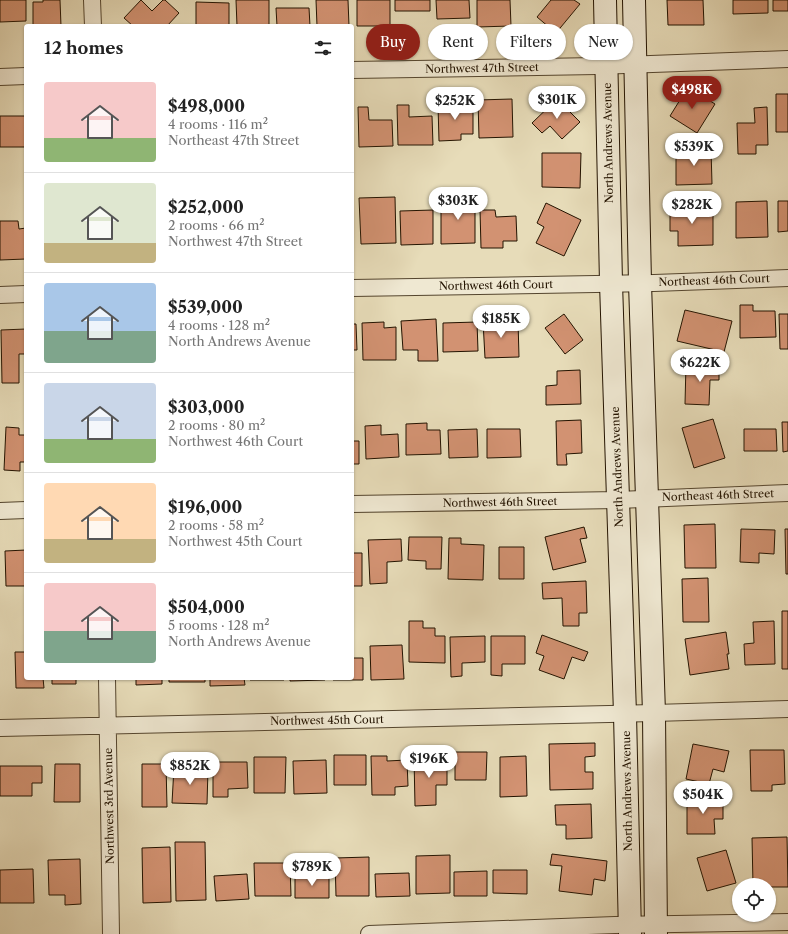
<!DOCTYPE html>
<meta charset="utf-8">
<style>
:root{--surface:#fff;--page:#f2f2f2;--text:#222;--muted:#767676;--line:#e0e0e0;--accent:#8f2418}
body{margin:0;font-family:"Libre Caslon Text",serif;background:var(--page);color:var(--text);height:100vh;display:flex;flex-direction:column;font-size:15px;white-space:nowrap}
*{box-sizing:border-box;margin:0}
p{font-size:13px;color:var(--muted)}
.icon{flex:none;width:22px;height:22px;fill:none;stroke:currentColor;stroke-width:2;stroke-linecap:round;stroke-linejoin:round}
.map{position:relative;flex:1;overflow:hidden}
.details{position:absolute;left:24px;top:24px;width:330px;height:656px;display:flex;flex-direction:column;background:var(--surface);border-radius:4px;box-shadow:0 1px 3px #0004}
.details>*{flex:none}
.hud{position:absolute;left:366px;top:24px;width:362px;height:36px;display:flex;gap:8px}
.controls{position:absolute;left:732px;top:878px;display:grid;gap:8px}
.controls a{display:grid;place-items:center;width:44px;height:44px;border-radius:50%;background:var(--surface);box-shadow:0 1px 3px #0004;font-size:20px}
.price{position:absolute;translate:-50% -34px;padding:0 9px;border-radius:14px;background:#fff;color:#222;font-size:13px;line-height:26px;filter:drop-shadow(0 1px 2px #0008)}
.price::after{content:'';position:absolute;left:50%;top:24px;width:12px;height:9px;margin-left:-6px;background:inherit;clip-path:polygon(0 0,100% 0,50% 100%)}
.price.active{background:var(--accent);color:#fff}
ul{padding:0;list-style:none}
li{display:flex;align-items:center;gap:12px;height:100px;padding:0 20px}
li+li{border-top:1px solid var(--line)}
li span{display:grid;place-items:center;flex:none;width:112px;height:80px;border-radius:4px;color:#555}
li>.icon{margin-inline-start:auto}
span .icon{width:48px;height:48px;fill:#fffc;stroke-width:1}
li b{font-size:17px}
h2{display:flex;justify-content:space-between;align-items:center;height:48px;padding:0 20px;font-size:17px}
.chip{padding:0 14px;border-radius:18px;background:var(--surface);box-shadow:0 1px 3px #0004;font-size:14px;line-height:36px}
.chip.active{background:var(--accent);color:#fff}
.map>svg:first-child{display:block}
.building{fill:#d29272;stroke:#231300}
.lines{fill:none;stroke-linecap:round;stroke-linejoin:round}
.minor-casing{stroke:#54452e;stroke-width:18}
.secondary-casing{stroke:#231300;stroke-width:24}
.minor{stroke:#efe8d2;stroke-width:16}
.secondary{stroke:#efe8d2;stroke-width:22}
.labels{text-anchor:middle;stroke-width:3.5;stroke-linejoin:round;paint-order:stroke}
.street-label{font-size:11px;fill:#231300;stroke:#efe8d2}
</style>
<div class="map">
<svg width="788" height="934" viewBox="0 0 788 934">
<rect width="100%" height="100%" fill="#e7dcb9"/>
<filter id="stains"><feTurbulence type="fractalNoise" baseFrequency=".005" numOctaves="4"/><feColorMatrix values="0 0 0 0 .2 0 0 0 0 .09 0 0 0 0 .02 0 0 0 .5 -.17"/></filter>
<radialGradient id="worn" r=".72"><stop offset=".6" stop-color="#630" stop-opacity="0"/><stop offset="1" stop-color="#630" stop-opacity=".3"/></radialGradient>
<path class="building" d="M0 0H26V21L0 22Z
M43 0H60L61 26H33V2H43Z
M141 0 152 11 163 0H165L179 13 167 26H133L124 18Z
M236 0H269V26H237Z
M316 0H348L349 26H317Z
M357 0H390V26H357Z
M395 0H430V11H395Z
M436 0H469L470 18 437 19Z
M477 0H510L511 26 477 27Z
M551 0H574L580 4 556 33 537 17Z
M667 0H703L704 25H668Z
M733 0H768V13L733 14Z
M773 0H788V11H773Z
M196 2 229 3V26H196Z
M276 8H309L310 26H277Z
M688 87 715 104 697 133 670 116Z
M776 94H788V132H776Z
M512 99 513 137 479 138 478 100Z
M557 99 580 122 562 139 550 126 542 133 532 123Z
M473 104V134H461V140L439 141 438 105Z
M397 105H409V117L432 116 433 145H398Z
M358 107H368L369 120H392L393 146 359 147Z
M767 107 768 145H756V154H738L737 123H755L754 108Z
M0 116H26V147H0Z
M711 149 712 184 676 185V150Z
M542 153H581L580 188 542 187Z
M395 197 396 243 361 244 359 198Z
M441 198H475V243L441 244Z
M767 201 768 237 736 238V202Z
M778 201H788V231L778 232Z
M546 203 581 220 564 256 536 243 544 227 537 223Z
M670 204H703V211H713V245L678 246V231H670Z
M433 210V244L401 245 400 211Z
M480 210H495L496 217 516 216 517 241H503V248H481Z
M0 221H18L19 229 26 228V259L0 260Z
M740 305H753V311H775L776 337 740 338Z
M685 310 732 321 724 352 677 341Z
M564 314 583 340 565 354 545 328Z
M779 314H788V349H780Z
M436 319 438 361H418V350H403L401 321Z
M483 321H518L519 357 485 358Z
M384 322V328L396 327V360H363L362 323Z
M477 322 478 351 443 352V323Z
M352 324H356L357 350H352Z
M26 329V354H19V383H2L1 330Z
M686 364H719V380H710L709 405 685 404Z
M580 370 581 404 546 405V386L557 385V371Z
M713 419 725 458 694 468 682 428Z
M581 420 582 453 566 454 567 465H557L556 421Z
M782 422H788V451L783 452Z
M427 423V430H440L441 454 406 455V424Z
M381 425V435L398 434 399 457 366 459 365 426Z
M6 427 19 428V435H26V462H20V471L4 470Z
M477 429 478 457 449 458 448 430Z
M487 429H520L521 457 487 458Z
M744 429H776L777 451H744Z
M352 441H359V464H352Z
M715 524 716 568H685L684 525Z
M584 527 587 538 580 539 586 562 553 570 545 537Z
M741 529 775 530 774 554 759 553V563L740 562Z
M785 529H788V574H786Z
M409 537H442L441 569H426V561L408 560Z
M449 538H461V544L484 545 483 580 448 579Z
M401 539 402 561 387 562V583L370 584 368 540Z
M499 547H524V579H499Z
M26 550V586H6L5 551Z
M352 553H362V586H352Z
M708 578 709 622H683L682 579Z
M586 581 587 613H579V626H563L562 598 543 599 542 583Z
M782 611H788V669H782Z
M409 621H423V628H435V636H445V663L409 662Z
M774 621 775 664 745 665 744 644 754 643 753 622Z
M726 632 729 654H727L729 669 690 675 685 639Z
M542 635 588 652 584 661 572 657 564 679 539 670 544 656 536 653Z
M485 636V662L462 663V676L451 677 450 637Z
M491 636H525V664H502V676L491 675Z
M402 645 404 679 371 680 370 646Z
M15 652H26V678H43L44 688H16Z
M352 658H363V680H333V678H352Z
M52 678H76V684H52Z
M136 678H162V684L136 685Z
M169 678H205V682H169Z
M210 678H244L245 685 210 686Z
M250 678H284V680H250Z
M290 678H325V680L290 681Z
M595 743V756L585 757V772H593V789L550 790 549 744Z
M693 744 729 751 724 772 713 769 709 784 686 779Z
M750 750H784L785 784 772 785V791H751Z
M455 752H487L486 780H455Z
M334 755H366V785H334Z
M371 756H387V761L407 760 408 786 395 787V795H372Z
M526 756 527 796 500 797V757Z
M254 757H286L285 793H254Z
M414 757H447V785H436V805L415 806Z
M326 760 327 793 294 794 293 761Z
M213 762H247L248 788 228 789V797H213Z
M55 764H80V802H54Z
M142 764H166L167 807H142Z
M0 766H42V783H32V796H0Z
M174 767H195V769H208L207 804 172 803Z
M687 799H723V819H714L715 834H687Z
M591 804 592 838 566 839V825H556L555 805Z
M787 837 788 887H769V885H753L752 838Z
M175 842H205L206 900 176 901Z
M170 847 171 902 143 903 142 848Z
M726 850 736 883 707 891 697 858Z
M552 854 607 861 605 881 594 879 592 895 559 891 562 866 550 865Z
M450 855V893L416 894V856Z
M369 857V896H336L335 858Z
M80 859 81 904 65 905V895H49L48 860Z
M254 863H290L291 896H255Z
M33 869 34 903H0V870Z
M493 870H527V894L493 893Z
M487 871V896H454V872Z
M409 873 410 896 376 897 375 874Z
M247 874 249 899 216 901 214 876Z
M329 875V898H295V876Z"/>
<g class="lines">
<g class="minor-casing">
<path id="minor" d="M92 0 93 26
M352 70 597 66 788 59
M0 77 26 76
M352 288 654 283 788 278
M0 295 26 294
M352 504 618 500 788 493
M0 511 26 510
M107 678 111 934
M0 728 654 713 788 709
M369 934 615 925 788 922"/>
</g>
<g class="secondary-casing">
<path id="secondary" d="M605 0 611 283 625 714 630 934
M634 0 640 283 654 713 656 934"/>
</g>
<use href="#minor" class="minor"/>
<use href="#secondary" class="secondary"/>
</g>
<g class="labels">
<g class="street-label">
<text transform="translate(482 68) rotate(-1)" y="4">Northwest 47th Street</text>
<text transform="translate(608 143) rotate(-91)" y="4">North Andrews Avenue</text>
<text transform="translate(714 280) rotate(-2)" y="4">Northeast 46th Court</text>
<text transform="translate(496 285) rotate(-1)" y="4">Northwest 46th Court</text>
<text transform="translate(617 467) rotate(-92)" y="4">North Andrews Avenue</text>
<text transform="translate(718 495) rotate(-2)" y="4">Northeast 46th Street</text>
<text transform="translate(500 502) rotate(-1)" y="4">Northwest 46th Street</text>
<text transform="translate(327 720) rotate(-1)" y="4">Northwest 45th Court</text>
<text transform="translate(627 791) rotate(-91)" y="4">North Andrews Avenue</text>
<text transform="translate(109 806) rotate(-91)" y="4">Northwest 3rd Avenue</text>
</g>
</g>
<rect width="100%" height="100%" filter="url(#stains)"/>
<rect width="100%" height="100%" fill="url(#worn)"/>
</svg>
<div class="controls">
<a><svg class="icon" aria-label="locate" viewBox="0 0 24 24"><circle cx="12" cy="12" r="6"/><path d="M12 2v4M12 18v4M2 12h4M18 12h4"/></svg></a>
</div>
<b class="price active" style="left:692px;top:110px">$498K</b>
<b class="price" style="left:557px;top:120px">$301K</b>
<b class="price" style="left:455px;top:121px">$252K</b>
<b class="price" style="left:694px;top:167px">$539K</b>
<b class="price" style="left:458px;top:221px">$303K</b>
<b class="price" style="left:692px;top:225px">$282K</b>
<b class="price" style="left:501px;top:339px">$185K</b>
<b class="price" style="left:700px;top:383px">$622K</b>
<b class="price" style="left:429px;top:779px">$196K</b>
<b class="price" style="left:190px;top:786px">$852K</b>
<b class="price" style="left:703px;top:815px">$504K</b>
<b class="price" style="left:312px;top:887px">$789K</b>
<div class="hud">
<a class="chip active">Buy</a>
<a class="chip">Rent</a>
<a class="chip">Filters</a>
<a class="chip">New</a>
</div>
<section class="details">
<h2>12 homes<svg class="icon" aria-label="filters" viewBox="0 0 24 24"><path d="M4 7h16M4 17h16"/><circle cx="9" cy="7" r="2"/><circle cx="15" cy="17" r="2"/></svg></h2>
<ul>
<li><span style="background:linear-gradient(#f6c9c9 70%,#8fb573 0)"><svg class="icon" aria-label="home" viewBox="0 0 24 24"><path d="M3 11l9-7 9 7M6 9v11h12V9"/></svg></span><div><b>$498,000</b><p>4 rooms · 116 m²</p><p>Northeast 47th Street</p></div></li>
<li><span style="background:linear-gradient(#dfe7d0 75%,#c2b280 0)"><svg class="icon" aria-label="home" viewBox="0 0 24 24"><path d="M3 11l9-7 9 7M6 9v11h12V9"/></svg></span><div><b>$252,000</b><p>2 rooms · 66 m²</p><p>Northwest 47th Street</p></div></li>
<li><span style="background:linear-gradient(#a9c7e8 60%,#7fa58c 0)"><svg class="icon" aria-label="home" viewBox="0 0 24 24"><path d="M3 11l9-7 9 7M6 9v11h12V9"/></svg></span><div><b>$539,000</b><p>4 rooms · 128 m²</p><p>North Andrews Avenue</p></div></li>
<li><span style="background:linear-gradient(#c9d6e8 70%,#8fb573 0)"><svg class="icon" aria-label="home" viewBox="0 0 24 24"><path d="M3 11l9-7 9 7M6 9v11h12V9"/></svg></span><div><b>$303,000</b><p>2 rooms · 80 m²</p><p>Northwest 46th Court</p></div></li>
<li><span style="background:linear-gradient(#ffd9b3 70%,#c2b280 0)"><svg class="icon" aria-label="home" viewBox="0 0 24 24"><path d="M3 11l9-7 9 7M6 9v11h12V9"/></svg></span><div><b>$196,000</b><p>2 rooms · 58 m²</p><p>Northwest 45th Court</p></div></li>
<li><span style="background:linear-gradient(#f6c9c9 60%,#7fa58c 0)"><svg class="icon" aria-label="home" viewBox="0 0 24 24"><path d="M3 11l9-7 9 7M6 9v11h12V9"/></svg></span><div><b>$504,000</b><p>5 rooms · 128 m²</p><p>North Andrews Avenue</p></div></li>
</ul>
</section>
</div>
